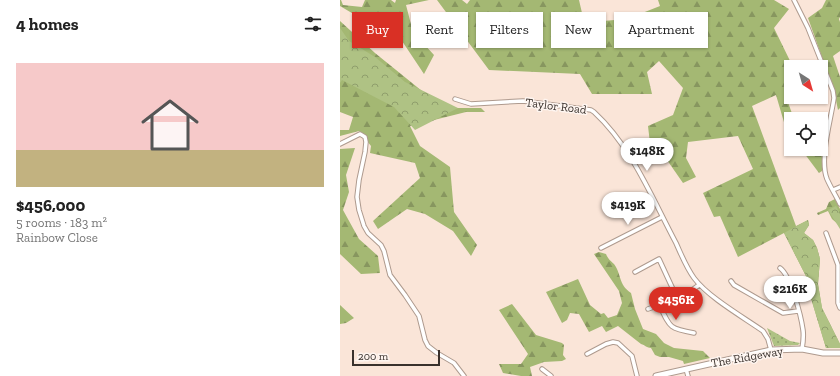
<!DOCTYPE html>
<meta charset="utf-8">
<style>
:root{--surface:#fff;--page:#f6f6f6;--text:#222;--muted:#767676;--accent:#d93025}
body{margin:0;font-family:"Zilla Slab",serif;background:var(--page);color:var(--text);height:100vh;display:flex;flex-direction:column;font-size:15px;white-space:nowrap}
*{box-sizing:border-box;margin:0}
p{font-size:13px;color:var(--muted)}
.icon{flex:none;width:22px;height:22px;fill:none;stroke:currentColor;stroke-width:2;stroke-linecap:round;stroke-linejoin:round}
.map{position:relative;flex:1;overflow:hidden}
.sheet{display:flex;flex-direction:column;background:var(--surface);width:340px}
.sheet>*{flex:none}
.top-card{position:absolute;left:12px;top:12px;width:380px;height:36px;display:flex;gap:8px}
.needle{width:26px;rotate:143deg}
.controls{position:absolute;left:444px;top:60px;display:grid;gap:8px}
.controls a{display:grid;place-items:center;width:44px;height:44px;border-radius:0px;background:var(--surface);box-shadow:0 1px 3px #0004;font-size:20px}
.scale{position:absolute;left:12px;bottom:10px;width:88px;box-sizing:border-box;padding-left:4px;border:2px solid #39312c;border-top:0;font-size:11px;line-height:14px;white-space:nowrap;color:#39312c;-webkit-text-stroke:3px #fef5f0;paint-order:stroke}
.price{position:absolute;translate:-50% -34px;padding:0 9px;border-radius:14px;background:#fff;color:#222;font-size:13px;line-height:26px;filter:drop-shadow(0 1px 2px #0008)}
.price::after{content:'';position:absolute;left:50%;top:24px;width:12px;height:9px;margin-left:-6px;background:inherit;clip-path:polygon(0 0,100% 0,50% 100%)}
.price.current{background:var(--accent);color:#fff}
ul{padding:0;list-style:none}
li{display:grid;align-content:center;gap:8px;height:212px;padding:0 16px}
li span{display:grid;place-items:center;height:124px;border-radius:0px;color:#555}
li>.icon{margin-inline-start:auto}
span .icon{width:72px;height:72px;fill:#fffc;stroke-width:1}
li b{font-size:17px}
h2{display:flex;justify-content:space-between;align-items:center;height:48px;padding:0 16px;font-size:17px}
.chip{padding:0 14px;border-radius:0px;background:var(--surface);box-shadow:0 1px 3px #0004;font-size:14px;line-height:36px}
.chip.current{background:var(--accent);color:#fff}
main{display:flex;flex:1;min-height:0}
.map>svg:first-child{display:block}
.grass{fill:url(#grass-dots)}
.forest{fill:url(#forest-firs)}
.park{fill:url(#park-crowns)}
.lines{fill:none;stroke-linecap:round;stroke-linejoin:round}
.street-casing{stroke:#ae9a8e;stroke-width:5.5}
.secondary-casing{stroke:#ae9a8e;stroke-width:7}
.street{stroke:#fff;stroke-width:3.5}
.secondary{stroke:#fff;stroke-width:5}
.labels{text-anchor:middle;stroke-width:3;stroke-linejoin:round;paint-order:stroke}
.street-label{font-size:12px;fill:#39312c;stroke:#fef5f0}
</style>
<main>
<section class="sheet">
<h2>4 homes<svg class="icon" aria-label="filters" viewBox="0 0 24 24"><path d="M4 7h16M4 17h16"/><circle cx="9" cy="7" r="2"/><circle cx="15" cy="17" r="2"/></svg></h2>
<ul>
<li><span style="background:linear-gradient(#f6c9c9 70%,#c2b280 0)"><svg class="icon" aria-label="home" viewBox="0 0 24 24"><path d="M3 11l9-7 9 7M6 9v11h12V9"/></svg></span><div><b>$456,000</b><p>5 rooms · 183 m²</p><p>Rainbow Close</p></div></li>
</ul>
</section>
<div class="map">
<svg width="500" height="376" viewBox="0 0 500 376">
<defs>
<pattern id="grass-dots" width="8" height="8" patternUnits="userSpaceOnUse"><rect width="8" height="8" fill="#afc284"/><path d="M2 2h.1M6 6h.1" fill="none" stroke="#8f9e6c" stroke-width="1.8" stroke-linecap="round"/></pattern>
<pattern id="forest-firs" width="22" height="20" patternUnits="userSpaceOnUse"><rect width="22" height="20" fill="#a4b873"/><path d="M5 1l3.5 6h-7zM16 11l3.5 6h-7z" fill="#87965f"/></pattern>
<pattern id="park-crowns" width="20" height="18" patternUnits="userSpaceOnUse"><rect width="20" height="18" fill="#afc284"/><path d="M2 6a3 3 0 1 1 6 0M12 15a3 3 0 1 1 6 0" fill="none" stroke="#8f9e6c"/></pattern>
</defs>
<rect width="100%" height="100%" fill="#fae5d8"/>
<path class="grass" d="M427 328 450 341 460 343 458 345 434 346Z"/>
<path class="forest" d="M0 0H1L3 5 22 7 25 0H51L55 3 56 0H89L66 5 73 32 94 55 84 74 62 41 47 33 35 37 27 22 0 6Z
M97 0H122L127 4 130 0H239L242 13 250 22 287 19 320 6 318 0H434L449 9 434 28 453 67H451V90L445 94 454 119H451V135L446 129 436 95 412 106 456 226 468 220 469 225 464 233 473 240 477 248 480 259 478 284 482 308 500 344V348H486L470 295V284L444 233 398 257 380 216 374 217 363 193 413 169 398 136 348 142 346 158 356 177 343 183 327 160 312 161 308 126 333 115 343 88 319 61 307 72 312 94H252L240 74 149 70Z
M486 0H500V17L499 19 500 22V51L493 56 500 77V108L498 110 494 91 468 18 482 8Z
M0 21 35 53 103 108H141L145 112H126L70 126 80 146 110 167 114 212 137 245 131 256 113 231 85 214 67 209 38 229 33 221 80 178 75 163 30 153 31 146 19 131 0 136V130H9L13 117 0 112Z
M481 144 483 145 482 171 479 173 461 149H481Z
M15 148 6 175 9 192 3 210 19 239 38 256 40 273 21 274 0 254V149Z
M495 199 500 209V226L492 219 488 211 478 215 477 213 486 209 489 202Z
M259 252 266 254C268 259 270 260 274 264 282 275 278 284 291 293L295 309 303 329 316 334 324 343 334 348 363 351 370 358 344 364 343 361 329 357H320L315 355 311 348C307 348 305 345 301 344L278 326 266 332 262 326 249 332 239 314 230 313 227 320 222 323 206 292 238 279 250 305 261 314 264 313 268 318 277 315 282 303 279 291 254 254Z
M172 304 196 335 222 343 224 345 223 355 226 359 222 361 204 362 190 367 192 376H181L163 373 159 364H181L188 354 159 310Z
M0 305 14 318 6 323 0 324Z"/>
<path class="park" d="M0 28 9 41 35 57 65 82 118 108 75 130 54 107 2 80 0 83Z
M496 206 500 214V229L488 210Z
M468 220 469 225 464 233 473 240 477 248 480 259 478 284 482 308 500 344V348H486L470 295V284L444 233Z"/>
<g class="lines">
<g class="street-casing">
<path id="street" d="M454 0 468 28 493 91 494 98C491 120 479 159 487 179 491 188 496 196 500 204
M115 99 131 104 183 101 251 110 254 112C292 147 312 198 336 243 341 254 346 267 354 278 368 297 403 317 423 331L428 339 431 350
M0 144 20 134 25 137 26 142 25 152 19 180 17 197 19 210 24 226 28 233 41 245 44 251 50 275 65 295 79 316 85 340 88 346 97 353 114 363 124 376
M493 190 500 187
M486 233 498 265V303L500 308
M261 248 322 217
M440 268C451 276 461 316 463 330 464 337 463 343 462 349
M295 272 319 259 337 298
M391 281 394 285 443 313 458 311
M320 306C330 328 330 329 354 333
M308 309 344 296 359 285
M247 354 266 344 273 342 278 343 292 356 297 376
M202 369 211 376
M346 369 348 376"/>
</g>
<g class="secondary-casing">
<path id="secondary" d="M316 376 431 350 462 349 483 353H500"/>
</g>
<use href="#street" class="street"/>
<use href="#secondary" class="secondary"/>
</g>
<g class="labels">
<g class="street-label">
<text transform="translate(216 106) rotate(7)" y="4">Taylor Road</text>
<text transform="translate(407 357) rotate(-10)" y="4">The Ridgeway</text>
</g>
</g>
</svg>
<div class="controls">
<a><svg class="needle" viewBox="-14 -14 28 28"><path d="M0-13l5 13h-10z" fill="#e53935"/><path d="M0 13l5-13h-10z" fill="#767676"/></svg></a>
<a><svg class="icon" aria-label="locate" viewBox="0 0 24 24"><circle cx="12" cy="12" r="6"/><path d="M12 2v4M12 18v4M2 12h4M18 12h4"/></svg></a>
</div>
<div class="scale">200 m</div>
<b class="price" style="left:307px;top:172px">$148K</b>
<b class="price" style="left:288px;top:226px">$419K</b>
<b class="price" style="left:450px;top:310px">$216K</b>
<b class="price current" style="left:336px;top:321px">$456K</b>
<div class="top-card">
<a class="chip current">Buy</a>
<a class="chip">Rent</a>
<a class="chip">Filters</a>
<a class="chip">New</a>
<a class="chip">Apartment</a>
</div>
</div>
</main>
